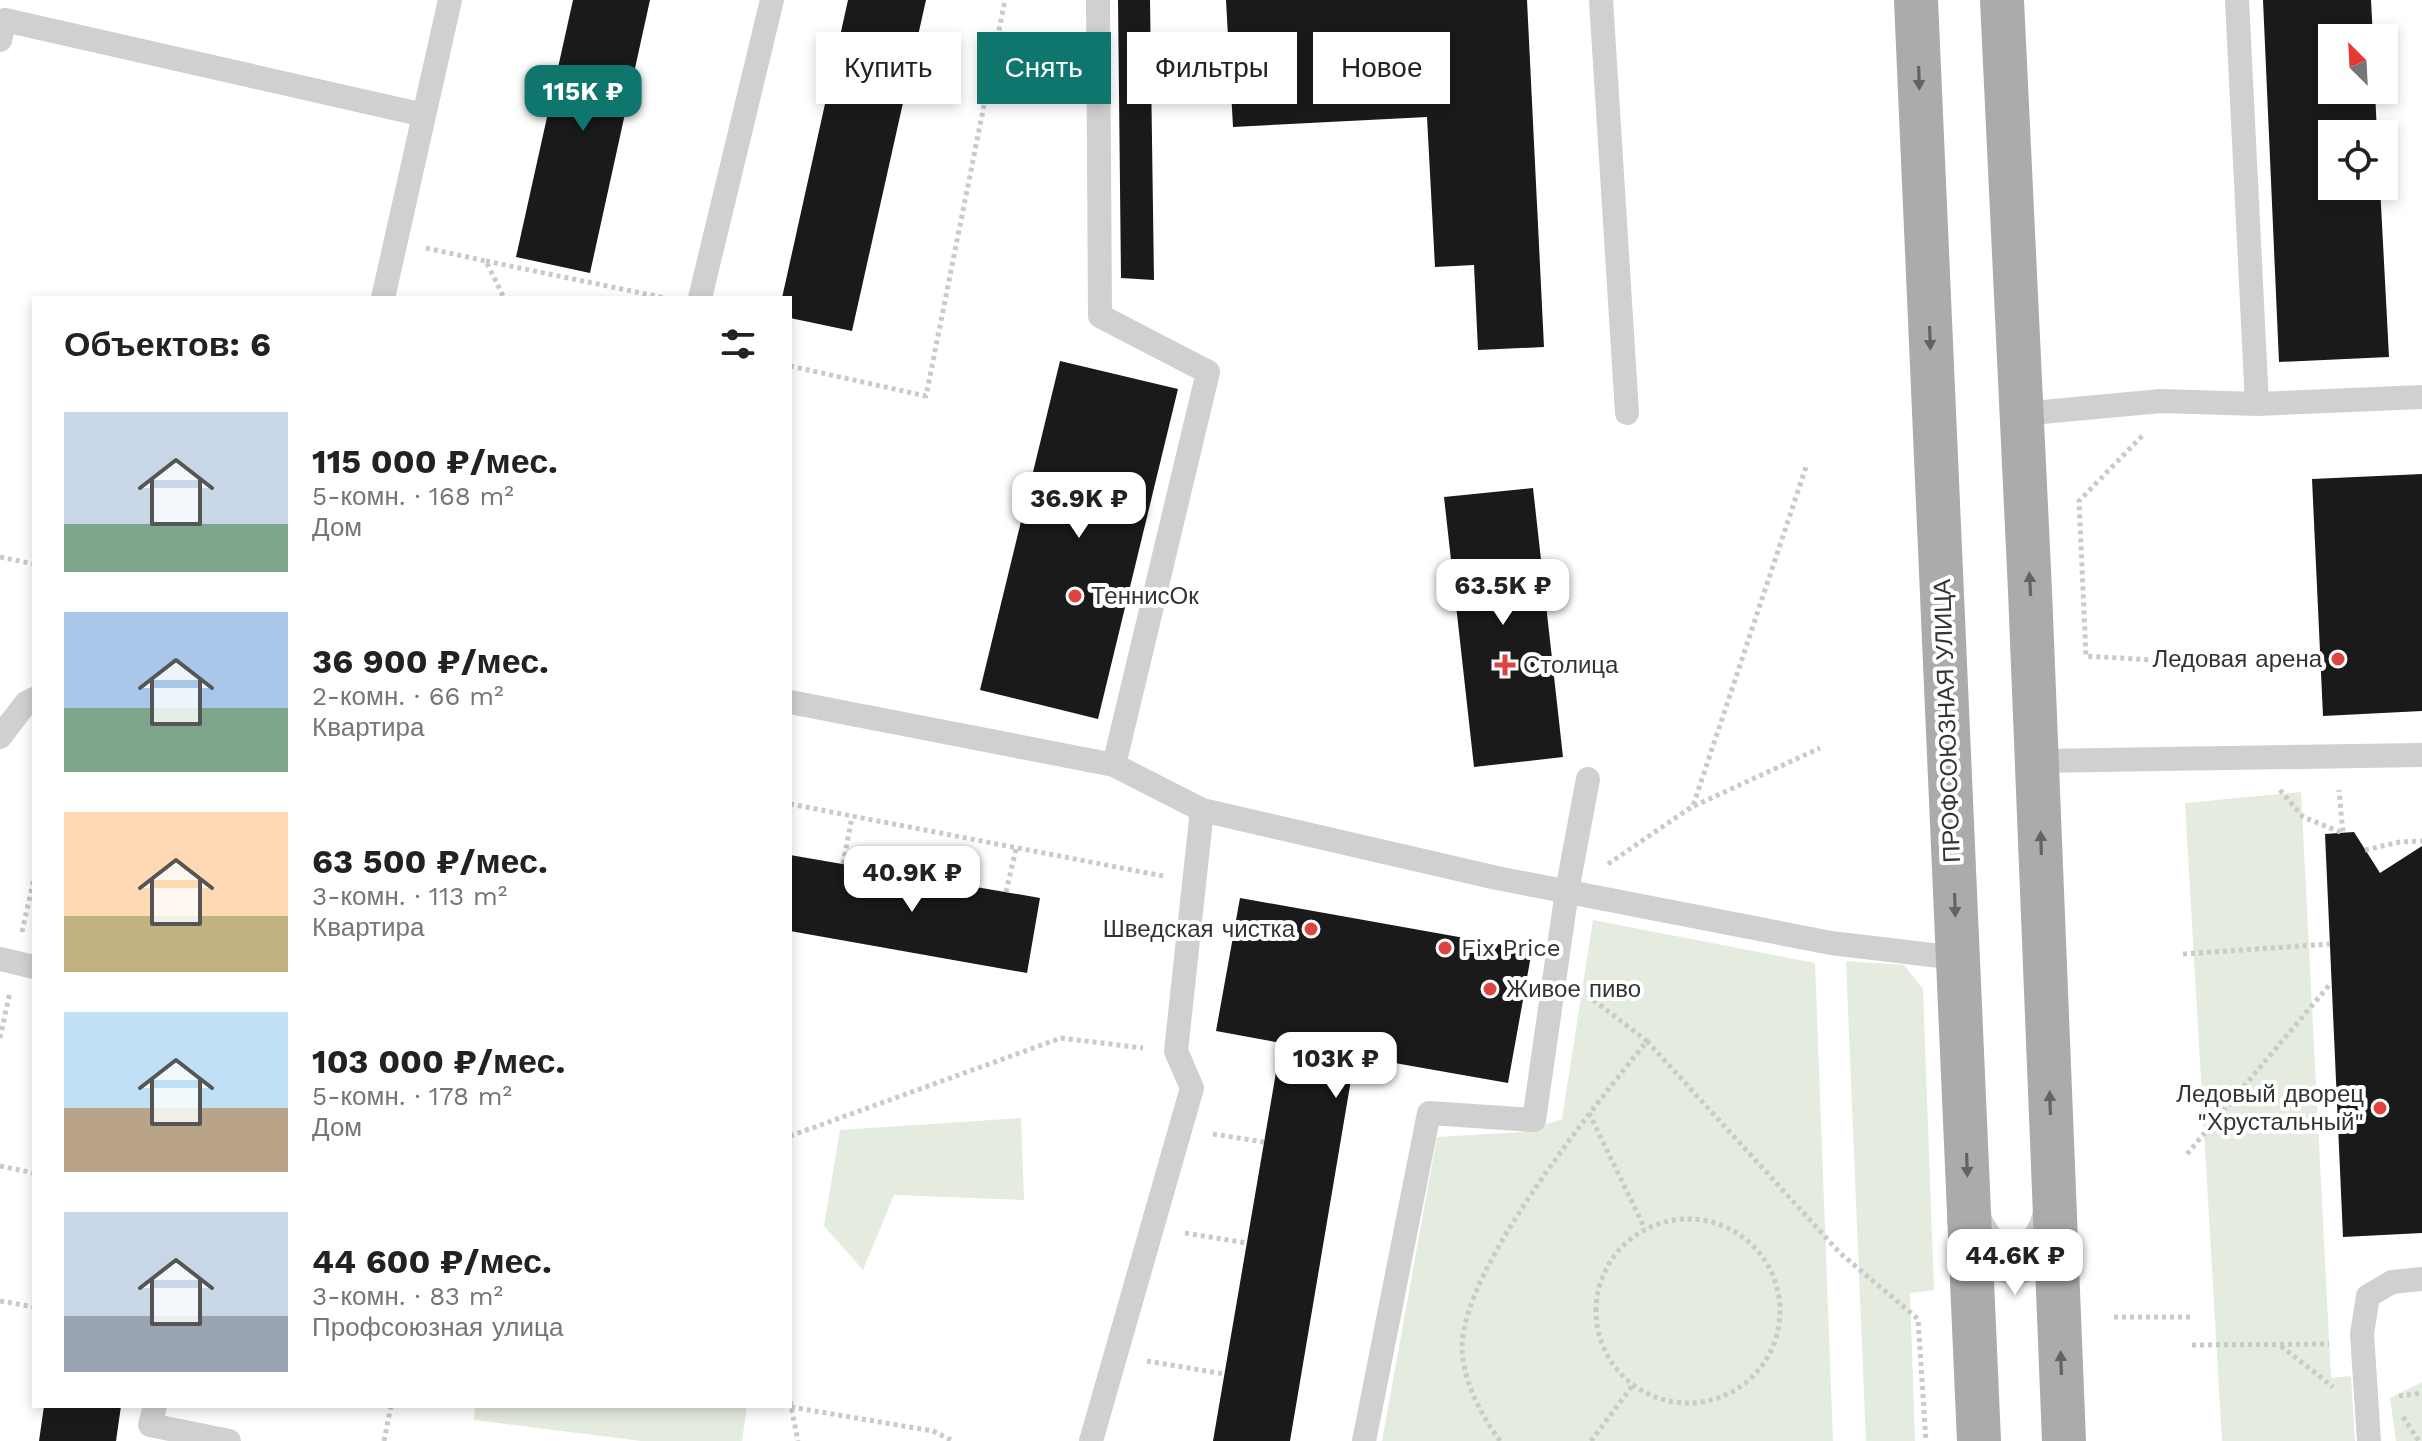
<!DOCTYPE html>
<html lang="ru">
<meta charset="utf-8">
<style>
:root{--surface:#fff;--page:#f2f2f2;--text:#222;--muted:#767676;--accent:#0f766e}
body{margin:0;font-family:"Work Sans",sans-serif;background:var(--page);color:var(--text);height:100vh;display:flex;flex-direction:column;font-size:30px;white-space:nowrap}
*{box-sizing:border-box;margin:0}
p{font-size:26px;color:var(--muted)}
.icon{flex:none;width:44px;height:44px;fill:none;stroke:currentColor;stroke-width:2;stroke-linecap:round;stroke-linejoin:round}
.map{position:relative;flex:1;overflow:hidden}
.panel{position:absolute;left:32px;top:296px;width:760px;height:1112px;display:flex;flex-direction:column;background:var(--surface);border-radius:0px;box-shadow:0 4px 12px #0003}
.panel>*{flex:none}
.hud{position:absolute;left:816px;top:32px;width:760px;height:72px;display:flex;gap:16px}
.needle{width:52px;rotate:336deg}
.controls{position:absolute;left:2318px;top:24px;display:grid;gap:16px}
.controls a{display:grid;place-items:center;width:80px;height:80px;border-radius:0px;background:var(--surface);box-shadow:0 4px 12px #0003;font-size:40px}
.price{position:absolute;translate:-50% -68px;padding:0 18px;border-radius:16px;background:#fff;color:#222;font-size:26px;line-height:52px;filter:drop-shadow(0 2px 4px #0008)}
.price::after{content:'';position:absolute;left:50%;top:48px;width:24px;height:18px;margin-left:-12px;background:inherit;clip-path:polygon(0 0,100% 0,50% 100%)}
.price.on{background:var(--accent);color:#fff}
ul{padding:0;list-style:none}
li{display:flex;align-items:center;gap:24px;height:200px;padding:0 32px}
li span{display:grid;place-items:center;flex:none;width:224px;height:160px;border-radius:0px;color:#555}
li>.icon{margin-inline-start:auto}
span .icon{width:96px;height:96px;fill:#fffc;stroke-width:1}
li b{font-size:34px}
h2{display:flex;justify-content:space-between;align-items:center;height:96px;padding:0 32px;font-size:34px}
.chip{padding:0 28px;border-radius:0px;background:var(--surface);box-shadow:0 4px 12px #0003;font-size:28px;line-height:72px}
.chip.on{background:var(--accent);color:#fff}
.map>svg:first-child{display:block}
.green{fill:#e4ebdf}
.building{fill:#1a1a1a}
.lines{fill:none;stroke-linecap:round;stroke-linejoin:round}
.path{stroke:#cacaca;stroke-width:5;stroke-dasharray:4 4;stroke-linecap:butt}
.lane{stroke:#d0d0d0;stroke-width:24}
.street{stroke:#d0d0d0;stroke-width:44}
.primary{stroke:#ababab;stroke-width:44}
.oneway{fill:#636363}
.poi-dot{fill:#dd4441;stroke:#fff;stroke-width:3}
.labels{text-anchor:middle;stroke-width:8;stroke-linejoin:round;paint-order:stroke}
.poi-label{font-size:24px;fill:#333;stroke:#fff;text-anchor:start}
.street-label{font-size:24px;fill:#333;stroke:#fff}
</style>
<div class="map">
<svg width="2422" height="1441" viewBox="0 0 2422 1441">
<rect width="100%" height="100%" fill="#fff"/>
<path class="green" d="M2301 792 2331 1378 2351 1376 2355 1441H2222L2185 803Z
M1593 920 1815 963 1833 1441H1382L1437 1137 1523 1132 1562 1119Z
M1846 961 1904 965 1923 989 1934 1290 1910 1293 1915 1441H1866Z
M1021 1118 1024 1200 894 1195 863 1270 824 1226 840 1130Z
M2422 1382V1441H2396L2390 1398Z
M475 1406H747L742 1441H641L474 1420Z"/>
<path class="building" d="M573 0H650L590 273 516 257Z
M848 0H926L852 331 790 318V298H782Z
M1118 0H1150L1154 280 1121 278Z
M1226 0H1527L1544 347 1478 350 1474 265 1435 267 1427 117 1233 127Z
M2263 0H2371L2373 38H2332V90H2375L2377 134H2332V186H2380L2389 357 2279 362Z
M1060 361 1178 389 1098 719 980 690Z
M2422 474V711L2323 716 2312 479Z
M1533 488 1563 757 1474 767 1444 497Z
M2354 832 2380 873 2422 846V1233L2343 1237 2325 834Z
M790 855 1040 898 1027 973 790 931Z
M1240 898 1532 950 1508 1083 1355 1056 1290 1441H1213L1281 1043 1216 1031Z
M44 1406H121L116 1441H39Z"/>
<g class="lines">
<path class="path" d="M426 248 486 261 504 298
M486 261 665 298
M790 366 926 396 1005 0
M2142 436 2079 501 2086 656 2167 661
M0 557 34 564
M2280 790 2303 817 2343 833 2339 790
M790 804 1163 876
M1694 806 1820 748
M2365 850 2400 842 2422 841
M843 864 852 817
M1608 864 1693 806 1807 464
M1006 892 1016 849
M22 932 34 878
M2183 954 2330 944
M0 1038 10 992
M1647 1041 1840 1253 1918 1319 1926 1441
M1589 1113 1645 1229
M1213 1134 1264 1142
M790 1136 1061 1038 1143 1048
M2187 1154 2331 983
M0 1166 34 1173
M1596 1311a92 92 0 1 1 184 0a92 92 0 1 1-184 0Z
M1185 1233 1247 1243
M0 1301 34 1307
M2114 1317H2191
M2192 1345 2329 1344
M2281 1346 2333 1387
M1147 1361 1224 1374
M2399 1396 2422 1393
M790 1401 798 1441
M791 1407 933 1431 953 1441
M2403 1417 2419 1441
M384 1441 391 1406
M1500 1441C1481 1415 1462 1379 1462 1346 1464 1265 1595 1106 1647 1041L1587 995
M1591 1441 1633 1385"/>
<path class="lane" d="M1098 0 1100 316 1208 372 1114 765
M1601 0 1627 413
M2237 0 2257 404
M0 40 5 20 424 115
M383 298 450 0
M700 298 772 0
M2022 414 2161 401 2257 404 2422 397
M790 702 1114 765 1202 810 1497 878 1831 943 1957 958
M0 737 26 703 34 699
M2038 761 2422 755
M0 959 34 967
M155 1406 150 1425 229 1441
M1091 1441 1192 1088 1176 1051 1202 810
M1364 1441 1429 1113 1534 1120 1567 891 1588 779
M2369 1441 2362 1334 2368 1296 2392 1282 2422 1279"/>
<path class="street" d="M1969 1220C1994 1274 2035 1279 2054 1218"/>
<path class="primary" d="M1916 0 1979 1441
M2002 0 2030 591 2064 1441"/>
</g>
<defs><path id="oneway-solid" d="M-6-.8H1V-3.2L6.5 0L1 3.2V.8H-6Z" transform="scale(2)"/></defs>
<g class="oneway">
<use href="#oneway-solid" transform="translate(1919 78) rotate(88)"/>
<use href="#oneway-solid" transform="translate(1930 338) rotate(88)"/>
<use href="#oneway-solid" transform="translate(2030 584) rotate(-93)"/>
<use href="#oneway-solid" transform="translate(2041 843) rotate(-92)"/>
<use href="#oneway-solid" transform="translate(1955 905) rotate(88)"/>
<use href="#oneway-solid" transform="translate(2050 1103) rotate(-92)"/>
<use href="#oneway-solid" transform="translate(1967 1165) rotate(88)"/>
<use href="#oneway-solid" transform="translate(2061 1363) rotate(-92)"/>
</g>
<g class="poi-dot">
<circle cx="1075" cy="596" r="8"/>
<circle cx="2338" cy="659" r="8"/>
<path d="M1501 653h8v8h8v8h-8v8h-8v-8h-8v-8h8z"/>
<circle cx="1311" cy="929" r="8"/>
<circle cx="1445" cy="948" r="8"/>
<circle cx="1490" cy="989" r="8"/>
<circle cx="2380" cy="1108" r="8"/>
</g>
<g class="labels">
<g class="poi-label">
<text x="1091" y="604">ТеннисОк</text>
<text x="2322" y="667" text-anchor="end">Ледовая арена</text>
<text x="1523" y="673">Столица</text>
<text x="1295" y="937" text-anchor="end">Шведская чистка</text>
<text x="1461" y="956">Fix Price</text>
<text x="1506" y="997">Живое пиво</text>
<text x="2364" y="1102" text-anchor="end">Ледовый дворец<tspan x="2364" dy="28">"Хрустальный"</tspan></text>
</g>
<g class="street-label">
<text transform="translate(1947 721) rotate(-92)" y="8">ПРОФСОЮЗНАЯ УЛИЦА</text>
</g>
</g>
</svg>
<div class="controls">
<a><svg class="needle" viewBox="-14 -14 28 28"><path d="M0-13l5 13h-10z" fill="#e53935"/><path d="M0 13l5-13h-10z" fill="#767676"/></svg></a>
<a><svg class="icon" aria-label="locate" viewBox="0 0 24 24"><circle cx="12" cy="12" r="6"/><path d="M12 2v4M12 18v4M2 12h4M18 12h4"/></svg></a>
</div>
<b class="price on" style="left:583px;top:133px">115K ₽</b>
<b class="price" style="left:1079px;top:540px">36.9K ₽</b>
<b class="price" style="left:1503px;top:627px">63.5K ₽</b>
<b class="price" style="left:912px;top:914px">40.9K ₽</b>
<b class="price" style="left:1336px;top:1100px">103K ₽</b>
<b class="price" style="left:2015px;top:1297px">44.6K ₽</b>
<div class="hud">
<a class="chip">Купить</a>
<a class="chip on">Снять</a>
<a class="chip">Фильтры</a>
<a class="chip">Новое</a>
</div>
<section class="panel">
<h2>Объектов: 6<svg class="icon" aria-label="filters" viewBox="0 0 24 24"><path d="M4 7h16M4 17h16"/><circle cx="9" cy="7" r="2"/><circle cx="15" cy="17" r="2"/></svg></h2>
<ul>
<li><span style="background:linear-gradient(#c9d6e8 70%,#7fa58c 0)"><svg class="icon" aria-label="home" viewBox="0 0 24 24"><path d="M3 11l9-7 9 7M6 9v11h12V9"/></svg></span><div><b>115 000 ₽/мес.</b><p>5-комн. · 168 m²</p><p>Дом</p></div></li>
<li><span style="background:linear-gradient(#a9c7e8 60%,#7fa58c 0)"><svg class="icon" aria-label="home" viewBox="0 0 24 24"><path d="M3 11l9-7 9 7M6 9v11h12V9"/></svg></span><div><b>36 900 ₽/мес.</b><p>2-комн. · 66 m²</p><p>Квартира</p></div></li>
<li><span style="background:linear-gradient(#ffd9b3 65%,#c2b280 0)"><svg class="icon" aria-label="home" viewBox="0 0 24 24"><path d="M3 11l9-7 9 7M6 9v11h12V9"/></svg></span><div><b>63 500 ₽/мес.</b><p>3-комн. · 113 m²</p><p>Квартира</p></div></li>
<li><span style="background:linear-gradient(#bfe0f5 60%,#b9a48a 0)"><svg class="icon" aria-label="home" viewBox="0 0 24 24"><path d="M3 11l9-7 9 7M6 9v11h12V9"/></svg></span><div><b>103 000 ₽/мес.</b><p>5-комн. · 178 m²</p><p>Дом</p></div></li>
<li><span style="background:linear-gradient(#c9d6e8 65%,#9aa5b1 0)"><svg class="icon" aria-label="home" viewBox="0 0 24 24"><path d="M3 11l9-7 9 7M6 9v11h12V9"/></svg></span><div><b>44 600 ₽/мес.</b><p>3-комн. · 83 m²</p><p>Профсоюзная улица</p></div></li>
</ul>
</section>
</div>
